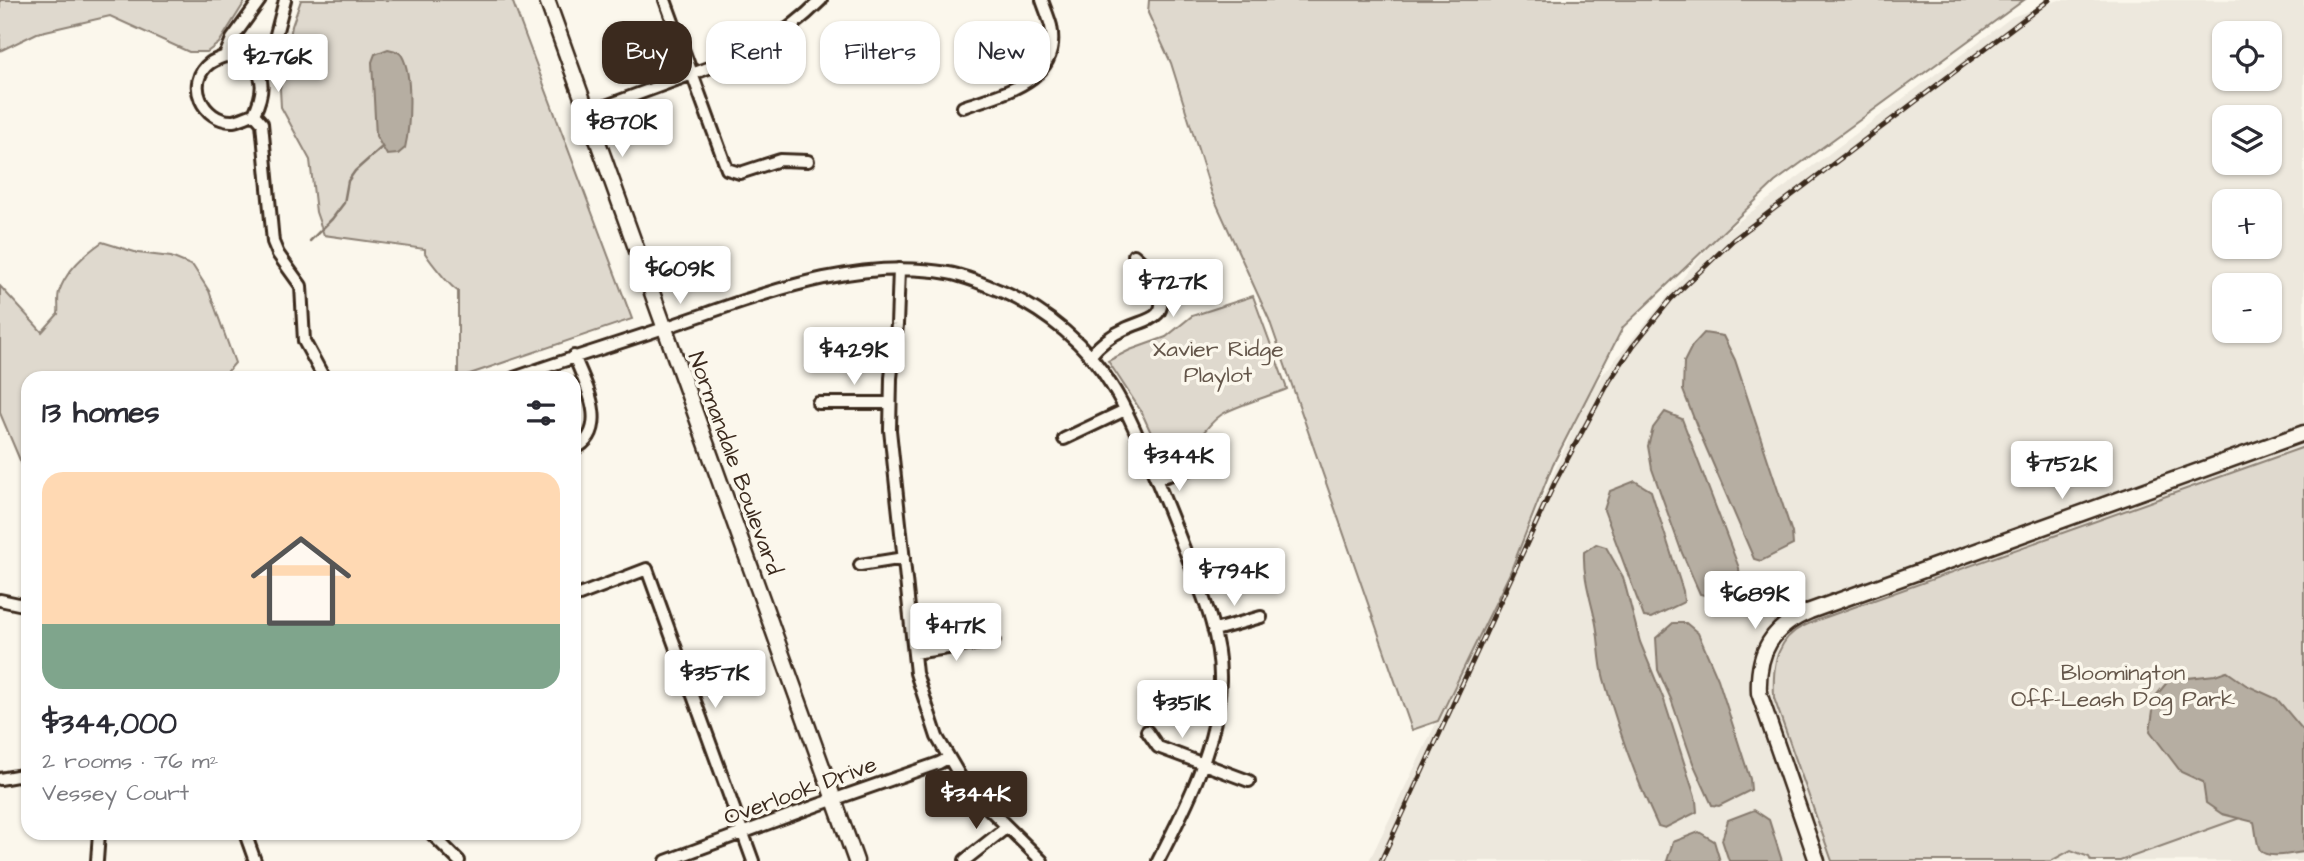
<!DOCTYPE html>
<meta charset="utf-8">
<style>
:root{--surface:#fff;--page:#f7f7f7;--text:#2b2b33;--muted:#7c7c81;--line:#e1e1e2;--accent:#3b2a1e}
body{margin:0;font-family:"Architects Daughter",sans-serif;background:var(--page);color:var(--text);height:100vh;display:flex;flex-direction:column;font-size:26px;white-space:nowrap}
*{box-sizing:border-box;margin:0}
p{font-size:23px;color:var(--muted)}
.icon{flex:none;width:38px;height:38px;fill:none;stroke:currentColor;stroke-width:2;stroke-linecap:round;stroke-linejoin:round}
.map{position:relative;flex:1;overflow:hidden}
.sheet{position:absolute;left:21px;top:371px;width:560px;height:469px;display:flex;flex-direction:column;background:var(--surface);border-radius:21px;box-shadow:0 2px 5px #0004}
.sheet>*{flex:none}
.guide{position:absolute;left:602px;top:21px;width:665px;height:63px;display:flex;gap:14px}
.tools{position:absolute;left:2212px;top:21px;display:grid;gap:14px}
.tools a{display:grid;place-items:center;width:70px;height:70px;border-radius:14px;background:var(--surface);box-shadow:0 2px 5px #0004;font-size:35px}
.price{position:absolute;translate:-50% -60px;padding:0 16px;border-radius:7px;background:#fff;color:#222;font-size:23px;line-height:46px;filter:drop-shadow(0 2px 4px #0008)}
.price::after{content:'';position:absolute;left:50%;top:42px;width:21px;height:16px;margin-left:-10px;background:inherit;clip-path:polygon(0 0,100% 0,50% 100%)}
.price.selected{background:var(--accent);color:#fff}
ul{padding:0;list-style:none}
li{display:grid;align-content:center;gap:14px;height:371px;padding:0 21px}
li+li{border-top:2px solid var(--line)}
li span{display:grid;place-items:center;height:217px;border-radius:21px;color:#555}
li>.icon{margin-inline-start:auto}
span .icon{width:126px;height:126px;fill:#fffc;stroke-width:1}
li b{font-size:30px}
h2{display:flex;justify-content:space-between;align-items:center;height:84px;padding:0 21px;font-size:30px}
.chip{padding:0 24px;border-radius:21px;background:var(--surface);box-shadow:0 2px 5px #0004;font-size:24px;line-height:63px}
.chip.selected{background:var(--accent);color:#fff}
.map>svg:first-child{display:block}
.built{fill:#ede8dd;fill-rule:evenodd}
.green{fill:#dfd9ce;stroke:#8d8276;stroke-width:2}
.water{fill:#b6aea2;stroke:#85796d;stroke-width:2}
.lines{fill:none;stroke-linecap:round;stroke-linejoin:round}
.stream{stroke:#85796d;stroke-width:2.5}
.street-casing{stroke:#3b2a1e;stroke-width:16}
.secondary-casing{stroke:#3b2a1e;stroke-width:19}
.street{stroke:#fbf7ec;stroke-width:10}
.secondary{stroke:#fbf7ec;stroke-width:14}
.rail-casing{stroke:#3b2a1e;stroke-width:5}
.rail{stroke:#fbf7ec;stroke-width:2.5;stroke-dasharray:8;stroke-linecap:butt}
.labels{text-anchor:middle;stroke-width:7;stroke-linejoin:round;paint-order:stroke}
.park-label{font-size:23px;fill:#64564a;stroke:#fbf7ec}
.street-label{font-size:23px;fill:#3b2a1e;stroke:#fbf7ec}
</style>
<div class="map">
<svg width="2304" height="861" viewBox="0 0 2304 861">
<rect width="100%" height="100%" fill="#fbf7ec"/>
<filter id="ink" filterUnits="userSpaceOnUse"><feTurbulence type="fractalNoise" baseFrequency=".0143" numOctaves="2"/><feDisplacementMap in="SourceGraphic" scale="14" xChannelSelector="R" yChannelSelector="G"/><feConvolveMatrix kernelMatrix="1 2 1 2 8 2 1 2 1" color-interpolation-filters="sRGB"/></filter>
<g filter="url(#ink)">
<path class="built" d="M2059 0H2304V861H1369L1505 582 1591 389 1714 240 2012 17ZM2224 33H2270V79H2224ZM2224 117H2270V163H2224ZM2224 201H2270V247H2224ZM2224 285H2270V331H2224Z"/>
<path class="green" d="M0 0H246L219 43 207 52H189L110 16 37 33 0 51Z
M301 0H512L632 319 458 378V291C451 288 430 261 425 253V249L324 235 316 212 310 160 281 107 280 89 292 26Z
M1149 0H2024L1775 182 1623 327 1553 464 1509 575 1438 721 1412 730 1269 319 1212 194 1171 63 1148 13Z
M102 242 138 253 171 257 193 266 209 291 235 363 222 378H76L67 375 28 378V479L0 413V286L42 332 58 314C59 307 57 298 59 292 66 270 85 254 102 242Z
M1253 296 1287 389C1270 396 1234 406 1221 415 1200 429 1191 459 1167 468L1141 411 1108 361 1130 350 1166 337 1192 316Z
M2304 447V795L2120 861H2091L2089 857 2071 850 2051 861H1832L1774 698C1773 674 1773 647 1795 631 1801 626 1809 624 1815 621Z"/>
<path class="water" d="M388 49C393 50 400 51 402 56 413 75 410 127 405 148L398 154 387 155 376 136 372 62 375 54Z
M1704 333 1723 336 1735 360 1792 533 1793 545 1761 561 1754 559 1698 429 1683 390 1684 362 1692 346Z
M1665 412 1682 419 1739 568 1740 580 1708 596 1700 594 1682 553 1652 469 1648 446 1653 428Z
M1635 481 1651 491 1683 591 1684 602 1651 618 1644 617 1604 510 1610 491Z
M1596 544 1606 547 1623 577 1640 642 1664 700 1696 800 1697 812 1665 828 1658 826C1636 779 1618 729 1604 679 1598 659 1600 636 1594 615 1589 594 1583 574 1584 552Z
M1673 623H1686L1698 633 1718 679 1750 779 1751 790 1719 806 1712 805 1693 763 1671 699 1658 670 1656 638Z
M2226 671 2246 685 2277 699 2304 731V852C2293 853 2267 860 2260 850 2256 843 2256 830 2254 822L2222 814 2206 803 2203 782 2181 772 2150 731 2155 697 2169 680 2215 675Z
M1754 810 1769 820 1782 861H1729L1722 840 1728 820Z
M1699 832 1714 841 1720 861H1667L1673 842Z"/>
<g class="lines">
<path class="stream" d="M310 241 332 219 344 203 348 181 355 171 382 147"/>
<g class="street-casing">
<path id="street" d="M665 0 727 169 740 173 780 160 808 161
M225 56C263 59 269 83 254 114 247 116 240 120 233 121 203 122 184 82 210 63 214 60 220 58 225 56Z
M225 56 232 39 260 0
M260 76 274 42 285 0
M963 107C1002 93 1062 82 1051 26 1049 18 1045 9 1042 0
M587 113 754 51C780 36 801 20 821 0
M254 114 262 123 273 242 278 254 301 286 304 341 324 378
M899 269 897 325 891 378 890 430 916 673 937 737 961 778 976 796 1042 861
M1090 356C1100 344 1111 335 1125 329 1145 319 1169 320 1159 291 1152 271 1149 269 1134 255
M514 378C564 360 614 345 664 328 754 298 851 256 948 273 966 276 986 285 1003 292 1046 311 1088 345 1112 386 1127 409 1137 435 1148 460 1160 488 1172 517 1183 546 1200 589 1221 633 1220 680 1218 745 1187 805 1158 861
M818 403H890
M1064 439 1125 410
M574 449C612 431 585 383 574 356
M1156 479 1204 464
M860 565 904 558
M574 597 647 569 753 861
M0 600 28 606
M1215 630 1261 617
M914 653 994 641
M1147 731 1158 747 1249 781
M0 779 28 774
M245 833 255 861
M431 833 459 861
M965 860 1007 827
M97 861 99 833
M666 861 818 805 939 763 948 758"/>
</g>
<g class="secondary-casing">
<path id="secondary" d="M547 0 856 861
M1817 861 1759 693C1757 651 1772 627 1810 611L2304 433"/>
</g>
<use href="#street" class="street"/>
<use href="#secondary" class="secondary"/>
<g class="rail-casing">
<path id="rail" d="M1381 861 1555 482 1610 380 1633 346 1671 299 1733 240 2049 0"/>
</g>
<use href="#rail" class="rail"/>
</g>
</g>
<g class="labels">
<g class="park-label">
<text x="1218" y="356">Xavier Ridge<tspan x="1218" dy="26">Playlot</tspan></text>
<text x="2123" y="680">Bloomington<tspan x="2123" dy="26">Off-Leash Dog Park</tspan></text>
</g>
<g class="street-label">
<text transform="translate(736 463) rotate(70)" y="8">Normandale Boulevard</text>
<text transform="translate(800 790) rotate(-20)" y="8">Overlook Drive</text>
</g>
</g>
</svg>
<div class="tools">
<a><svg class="icon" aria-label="locate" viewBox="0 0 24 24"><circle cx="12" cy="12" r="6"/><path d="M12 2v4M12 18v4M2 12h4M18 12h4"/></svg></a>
<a><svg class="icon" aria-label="layers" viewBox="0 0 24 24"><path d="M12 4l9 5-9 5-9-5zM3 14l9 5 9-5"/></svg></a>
<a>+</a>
<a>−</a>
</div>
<b class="price" style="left:278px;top:94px">$276K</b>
<b class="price" style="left:622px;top:159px">$870K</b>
<b class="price" style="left:680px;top:306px">$609K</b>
<b class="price" style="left:1173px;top:319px">$727K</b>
<b class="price" style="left:854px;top:387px">$429K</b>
<b class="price" style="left:1179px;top:493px">$344K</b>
<b class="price" style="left:2062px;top:501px">$752K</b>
<b class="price" style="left:1234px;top:608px">$794K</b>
<b class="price" style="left:1755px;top:631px">$689K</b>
<b class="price" style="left:956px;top:663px">$417K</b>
<b class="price" style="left:715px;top:710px">$357K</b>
<b class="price" style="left:1182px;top:740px">$351K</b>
<b class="price selected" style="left:976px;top:831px">$344K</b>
<div class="guide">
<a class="chip selected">Buy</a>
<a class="chip">Rent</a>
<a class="chip">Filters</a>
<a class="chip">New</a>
</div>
<section class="sheet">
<h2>13 homes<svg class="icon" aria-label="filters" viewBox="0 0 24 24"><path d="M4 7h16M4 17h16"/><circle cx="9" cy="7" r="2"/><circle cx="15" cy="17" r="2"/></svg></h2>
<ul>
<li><span style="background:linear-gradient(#ffd9b3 70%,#7fa58c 0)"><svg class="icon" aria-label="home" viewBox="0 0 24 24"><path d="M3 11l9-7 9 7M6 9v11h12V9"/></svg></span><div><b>$344,000</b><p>2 rooms · 76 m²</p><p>Vessey Court</p></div></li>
</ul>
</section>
</div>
